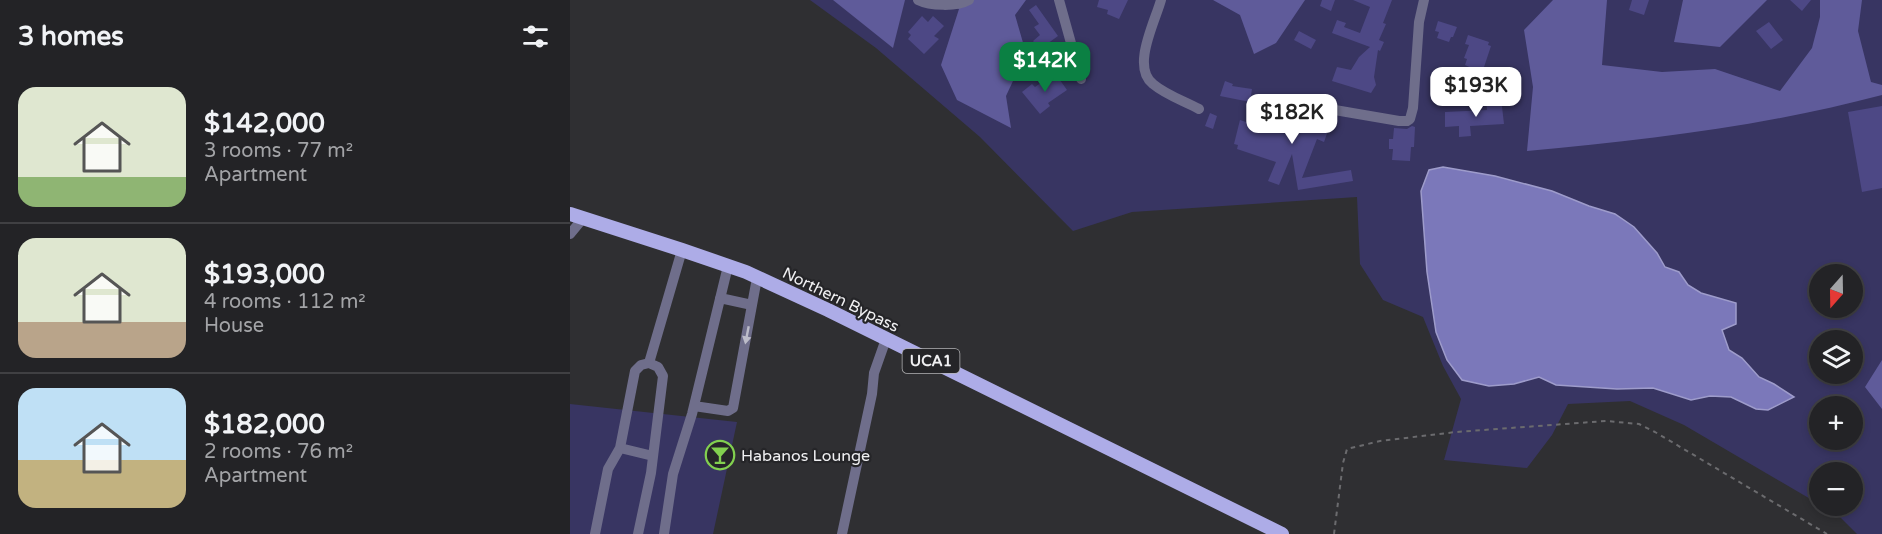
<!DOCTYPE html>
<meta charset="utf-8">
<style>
:root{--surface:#232326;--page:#2b2b2e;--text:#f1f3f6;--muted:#a3a4a7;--line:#404043;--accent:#0b8043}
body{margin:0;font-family:"Varela Round",sans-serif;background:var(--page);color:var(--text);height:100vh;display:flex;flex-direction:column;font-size:22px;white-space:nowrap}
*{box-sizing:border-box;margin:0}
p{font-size:20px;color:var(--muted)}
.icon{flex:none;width:33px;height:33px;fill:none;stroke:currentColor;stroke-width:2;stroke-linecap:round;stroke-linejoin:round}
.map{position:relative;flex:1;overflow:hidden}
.side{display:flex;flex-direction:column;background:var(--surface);width:570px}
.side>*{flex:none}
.needle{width:39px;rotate:200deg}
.buttons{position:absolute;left:1239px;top:264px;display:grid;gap:12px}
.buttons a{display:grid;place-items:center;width:54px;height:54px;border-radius:50%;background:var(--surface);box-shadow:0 3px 9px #0003,0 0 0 2px var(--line);font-size:30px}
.price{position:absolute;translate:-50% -51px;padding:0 14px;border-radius:12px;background:#fff;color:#222;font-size:20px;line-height:39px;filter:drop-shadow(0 2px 3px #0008)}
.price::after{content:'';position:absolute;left:50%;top:36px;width:18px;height:14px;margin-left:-9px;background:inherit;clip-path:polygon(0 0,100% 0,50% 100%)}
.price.selected{background:var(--accent);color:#fff}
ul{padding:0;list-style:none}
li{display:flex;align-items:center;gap:18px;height:150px;padding:0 18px}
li+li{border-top:2px solid var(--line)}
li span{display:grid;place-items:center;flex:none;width:168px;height:120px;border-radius:18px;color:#555}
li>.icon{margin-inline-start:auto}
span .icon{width:72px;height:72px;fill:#fffc;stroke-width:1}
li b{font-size:26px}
h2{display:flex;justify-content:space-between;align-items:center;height:72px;padding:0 18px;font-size:26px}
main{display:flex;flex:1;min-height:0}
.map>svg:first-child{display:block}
.green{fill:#383562;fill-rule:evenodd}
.forest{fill:#5f5b9a}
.water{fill:#7b78ba;stroke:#9e9ccb;stroke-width:1.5}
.building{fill:#4d4885}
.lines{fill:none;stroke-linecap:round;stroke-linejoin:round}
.path{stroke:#6b6b6e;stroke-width:2;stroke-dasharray:4.5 4.5;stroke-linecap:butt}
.minor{stroke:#6f6e8b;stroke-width:10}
.major{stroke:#adace7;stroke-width:14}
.oneway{fill:#bcbcc9}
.labels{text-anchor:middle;stroke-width:4.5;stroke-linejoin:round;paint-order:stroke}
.shield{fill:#252528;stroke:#b3b3b5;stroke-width:1.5}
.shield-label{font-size:15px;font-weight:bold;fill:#f0f0f2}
.street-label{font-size:16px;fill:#f0f0f2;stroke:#252528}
.poi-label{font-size:16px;fill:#f0f0f2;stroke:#252528;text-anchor:start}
</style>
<main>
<section class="side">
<h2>3 homes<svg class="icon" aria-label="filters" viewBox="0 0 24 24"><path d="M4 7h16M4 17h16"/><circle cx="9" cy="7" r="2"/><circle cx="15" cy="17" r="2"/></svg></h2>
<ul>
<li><span style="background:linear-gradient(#dfe7d0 75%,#8fb573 0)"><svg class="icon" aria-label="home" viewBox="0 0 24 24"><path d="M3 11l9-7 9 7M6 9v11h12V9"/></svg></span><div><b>$142,000</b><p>3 rooms · 77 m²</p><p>Apartment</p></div></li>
<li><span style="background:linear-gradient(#dfe7d0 70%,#b9a48a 0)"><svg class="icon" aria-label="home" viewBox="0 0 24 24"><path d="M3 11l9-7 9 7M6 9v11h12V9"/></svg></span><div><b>$193,000</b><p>4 rooms · 112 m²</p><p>House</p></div></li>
<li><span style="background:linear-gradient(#bfe0f5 60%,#c2b280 0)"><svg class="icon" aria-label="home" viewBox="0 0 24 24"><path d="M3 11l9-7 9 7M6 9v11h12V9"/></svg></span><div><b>$182,000</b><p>2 rooms · 76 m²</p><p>Apartment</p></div></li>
</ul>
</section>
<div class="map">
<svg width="1312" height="534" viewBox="0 0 1312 534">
<rect width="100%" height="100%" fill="#2f2f32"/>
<path class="green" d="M240 0H1312V534H1287L1265 512 1253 506H1282V472H1250L1249 504 1114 425 1060 401 998 404 982 435 957 468 874 460 891 399 873 366 853 317 813 300 790 264 787 197 562 212 503 231 410 137 306 48ZM1250 274H1282V308H1250ZM1250 340H1282V374H1250ZM1250 406H1282V440H1250Z
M0 404 167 422 143 534H0Z"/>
<path class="forest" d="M263 0H335L323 48Z
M356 0H456L445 15 456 53 436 96 441 128 387 100 371 65 389 9Z
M643 0H735L706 43 684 54 670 15Z
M983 0H1037L1032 65 1092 72 1145 69 1210 91 1242 48 1250 17V0H1292L1288 31 1301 82 1312 85V95C1195 126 1077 140 957 151L963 87 954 30Z
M1113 0H1197L1150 47 1104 42Z
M1312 360V409L1295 387Z"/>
<path class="water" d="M873 167 925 176 982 191 1019 206 1045 214 1064 227 1087 253 1095 267 1109 272 1118 285 1131 293 1166 303V324L1152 330 1159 350 1172 358 1189 377 1204 384 1224 397 1198 410 1186 409 1161 397 1140 396 1121 400 1083 388 1047 389 986 385 969 377 944 384 919 386 892 380 877 360 866 332 857 272 851 191 859 170Z"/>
<path class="building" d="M529 0H558L549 19 537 14 538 10 527 7Z
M752 0H765L761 11 750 6Z
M783 0H822L813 23 816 24 809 40 814 42 810 51 808 50 804 77 806 85 801 93 762 81 767 67 781 70 789 57 800 47 762 33 767 20 776 23 774 27 790 33 800 7Z
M1062 0H1079L1074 15 1059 10Z
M1220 0H1241L1232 11Z
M466 5 488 36 470 49 463 41 470 35 464 27 469 24 459 10Z
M352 16 358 22 363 16 374 26 364 36 369 39 354 54 338 39 341 35 338 32Z
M868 21 887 27 883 37H881L879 42 867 38 869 32 865 31Z
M1199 22 1213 40 1201 49 1186 31Z
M729 31 746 40 741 49 724 40Z
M898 35 919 42 918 45 921 46 912 73 895 65 897 59 894 58 899 45 895 44Z
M485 73 497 90 478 103 480 106 470 114 452 92 462 84 465 87Z
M655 81 663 84 662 86 682 89 680 102 650 96Z
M931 98 934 124 900 126 901 136 889 137V126L875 127V112L917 110 916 100Z
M729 99 740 103 741 100 748 103 747 107 752 109 754 114 763 117 754 142 747 139 732 178 781 170 783 181 728 190 722 154 709 185 698 181 706 162 667 149 668 145 664 144 670 120 682 124 683 122 716 132Z
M1312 106V188L1292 192 1278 112Z
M640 113 647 116 643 129 635 126Z
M842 126 845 127 844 147H841L840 161 822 160 823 149H819V139H823L824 128 837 129Z"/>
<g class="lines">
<path class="path" d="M764 534 773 463 777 449 810 441 886 432 1036 421 1069 424 1085 432 1257 534"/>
<path class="minor" d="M348 0C360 6 387 7 399 0
M489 0 511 79
M591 0C585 22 561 67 583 84 596 95 614 101 629 109
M759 109 829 121H837L840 119 843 108 849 22 854 0
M0 234 14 217
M150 298 182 305
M124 406 158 411 163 408 187 278
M50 448 83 456
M25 534 38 469 50 448 65 371 71 365 79 363
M68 534 81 473 93 376 88 367 79 363 112 250
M94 534 103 474 122 414 158 266
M272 534 302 394 304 373 316 339"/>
<path class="major" d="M0 214 112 250 176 272 258 310 712 534"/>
</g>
<defs><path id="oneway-solid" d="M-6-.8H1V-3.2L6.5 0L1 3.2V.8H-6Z" transform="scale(1.5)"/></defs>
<use class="oneway" href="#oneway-solid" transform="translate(177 335) rotate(101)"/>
<defs>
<g id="bar-ring" transform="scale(1.5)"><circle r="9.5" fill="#252528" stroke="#82d04f" stroke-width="1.5"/><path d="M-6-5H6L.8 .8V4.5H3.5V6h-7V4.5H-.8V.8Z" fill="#82d04f"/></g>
</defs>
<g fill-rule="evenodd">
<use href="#bar-ring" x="150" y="455"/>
</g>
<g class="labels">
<rect class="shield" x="332.5" y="349" width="57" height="24" rx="4.5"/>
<g class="shield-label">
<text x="361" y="366">UCA1</text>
</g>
<g class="street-label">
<text transform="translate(271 299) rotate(26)" y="6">Northern Bypass</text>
</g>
<g class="poi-label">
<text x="171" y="461">Habanos Lounge</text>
</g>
</g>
</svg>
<div class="buttons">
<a><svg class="needle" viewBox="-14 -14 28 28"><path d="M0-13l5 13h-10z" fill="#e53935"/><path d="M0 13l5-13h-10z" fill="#a3a4a7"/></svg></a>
<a><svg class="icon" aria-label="layers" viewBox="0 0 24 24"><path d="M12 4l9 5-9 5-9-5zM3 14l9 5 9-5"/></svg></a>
<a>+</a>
<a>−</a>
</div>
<b class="price selected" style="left:475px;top:93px">$142K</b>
<b class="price" style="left:906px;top:118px">$193K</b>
<b class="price" style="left:722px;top:145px">$182K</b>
</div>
</main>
